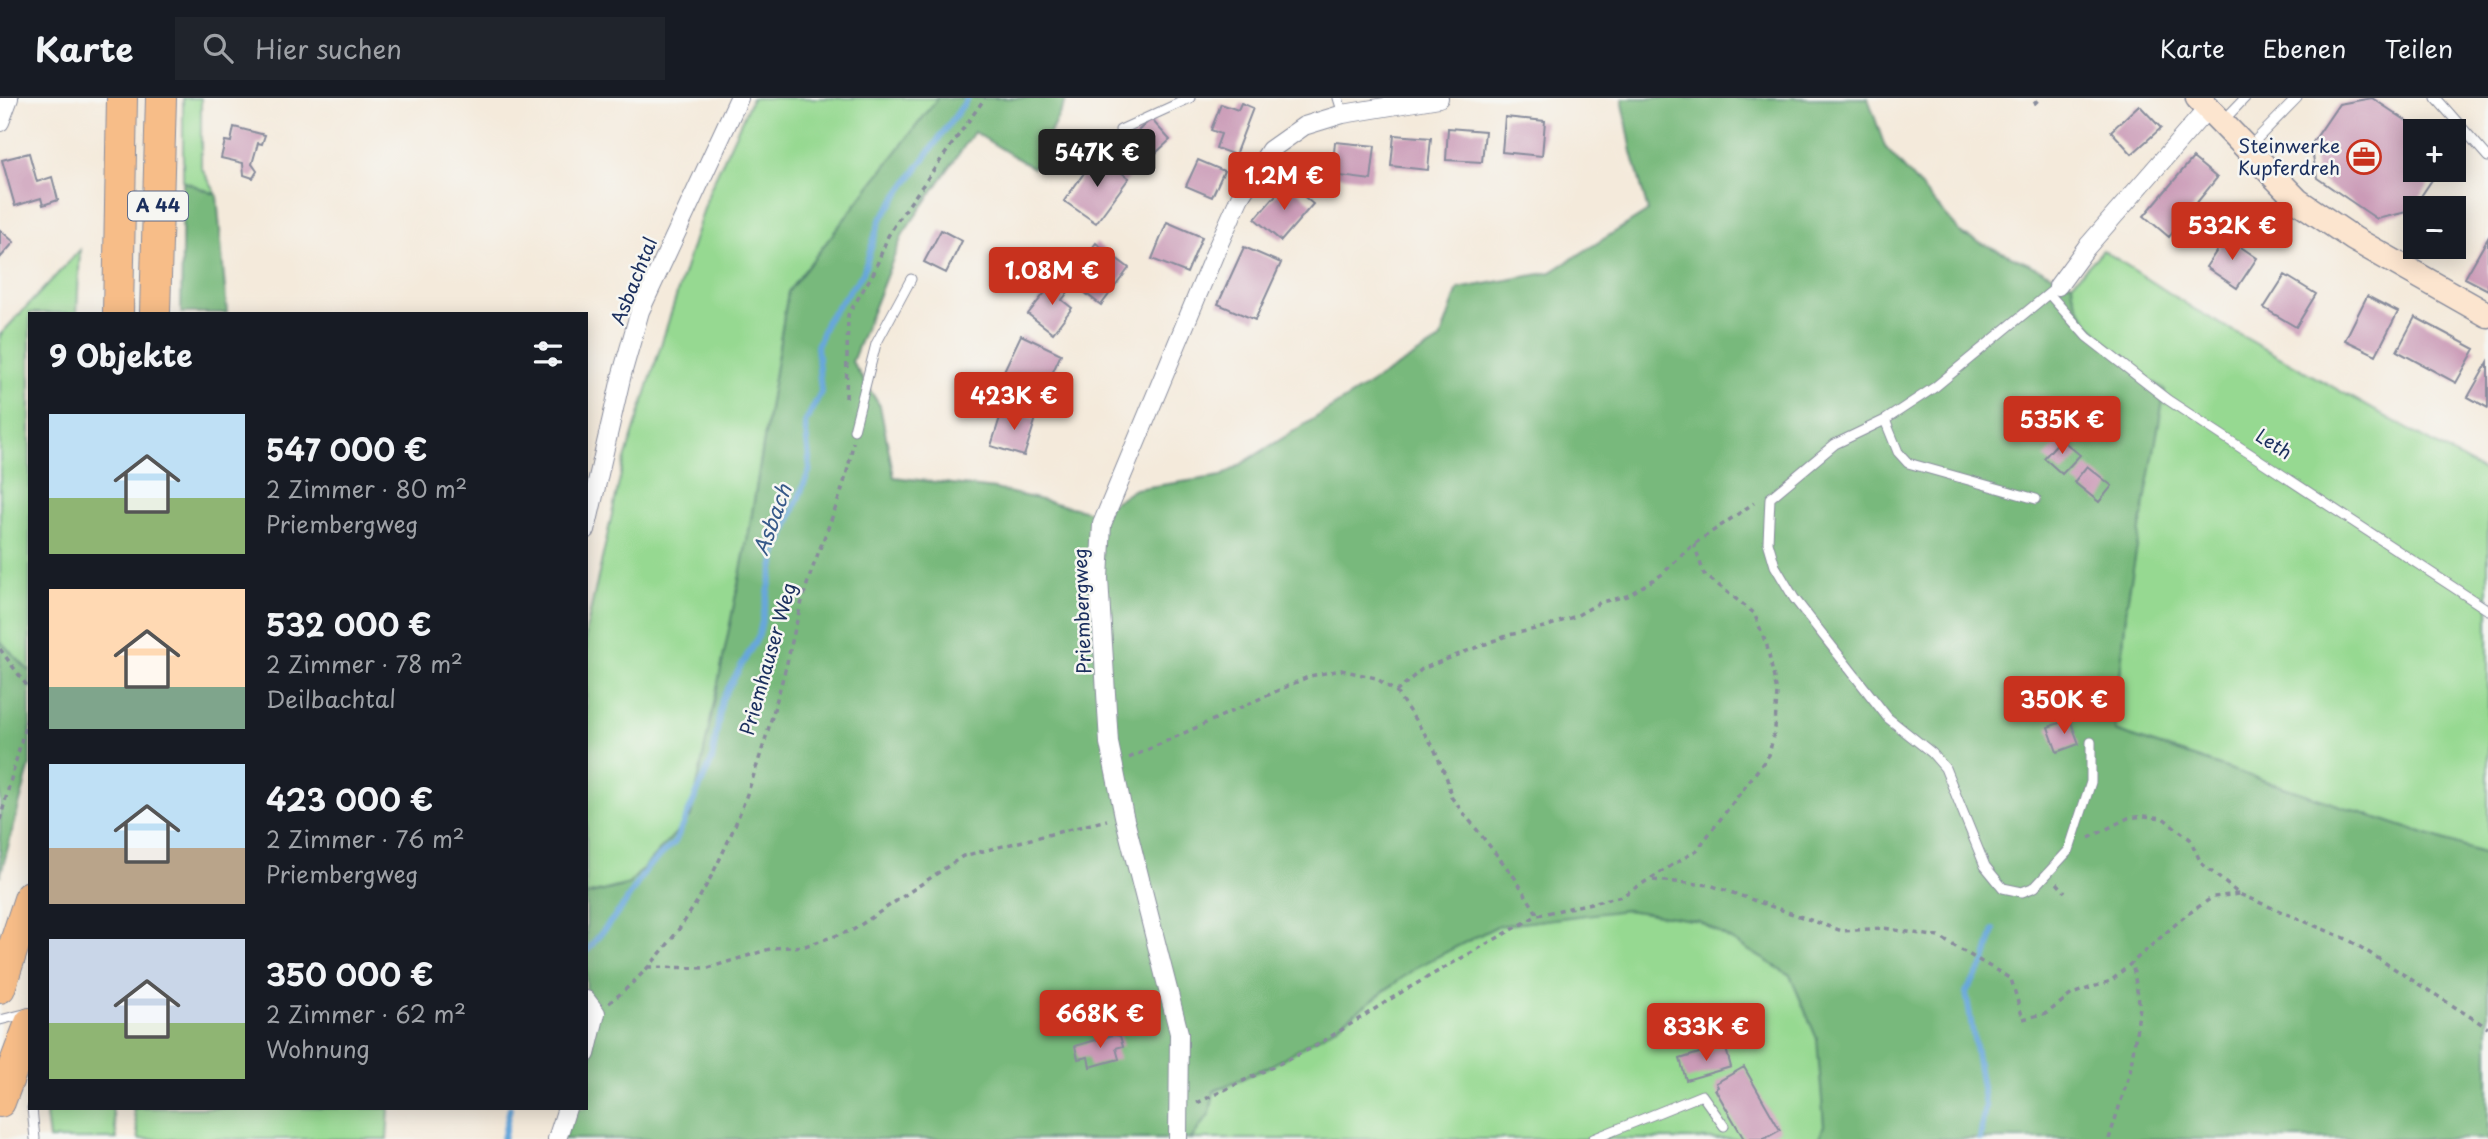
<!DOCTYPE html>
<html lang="de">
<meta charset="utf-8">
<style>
:root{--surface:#171b24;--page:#20242c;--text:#f1f3f6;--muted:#9ea1a6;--line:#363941;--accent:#c8321e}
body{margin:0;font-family:"Playpen Sans",sans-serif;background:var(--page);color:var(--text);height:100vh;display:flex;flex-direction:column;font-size:26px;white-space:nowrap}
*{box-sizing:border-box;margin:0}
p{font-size:23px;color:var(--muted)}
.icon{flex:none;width:38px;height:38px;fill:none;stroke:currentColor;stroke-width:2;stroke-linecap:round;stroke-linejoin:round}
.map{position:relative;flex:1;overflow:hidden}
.details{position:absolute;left:28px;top:214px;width:560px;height:798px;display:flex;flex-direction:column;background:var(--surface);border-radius:0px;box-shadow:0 4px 18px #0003}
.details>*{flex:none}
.controls{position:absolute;left:2403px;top:21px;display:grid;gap:14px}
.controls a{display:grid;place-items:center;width:63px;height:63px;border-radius:0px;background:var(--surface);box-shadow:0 4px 18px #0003;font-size:35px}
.price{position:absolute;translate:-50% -60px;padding:0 16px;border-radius:7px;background:var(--accent);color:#fff;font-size:23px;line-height:46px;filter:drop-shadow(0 2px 4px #0008)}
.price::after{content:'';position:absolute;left:50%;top:42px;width:21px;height:16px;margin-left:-10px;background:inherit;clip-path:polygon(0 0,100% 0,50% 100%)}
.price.selected{background:#222;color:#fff}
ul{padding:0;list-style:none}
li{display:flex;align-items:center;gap:21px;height:175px;padding:0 21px}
li span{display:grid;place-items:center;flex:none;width:196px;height:140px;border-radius:0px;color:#555}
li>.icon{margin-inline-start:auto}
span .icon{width:84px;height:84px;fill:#fffc;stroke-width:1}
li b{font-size:30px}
h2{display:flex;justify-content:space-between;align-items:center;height:84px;padding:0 21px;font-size:30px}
header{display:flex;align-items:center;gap:42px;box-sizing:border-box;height:98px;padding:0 35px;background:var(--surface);border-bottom:2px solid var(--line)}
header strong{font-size:33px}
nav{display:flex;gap:38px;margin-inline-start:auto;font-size:24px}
.search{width:490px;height:63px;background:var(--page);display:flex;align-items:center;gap:18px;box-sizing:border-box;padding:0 24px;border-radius:0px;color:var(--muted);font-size:26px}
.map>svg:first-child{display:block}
.green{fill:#96d991;stroke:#588478;stroke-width:2}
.forest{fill:#78b97b;stroke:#4a746c;stroke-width:2}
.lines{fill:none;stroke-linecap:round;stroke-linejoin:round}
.stream{stroke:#67a7da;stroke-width:6}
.building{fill:#cb9bb7}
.lane-casing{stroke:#888c9c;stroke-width:11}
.street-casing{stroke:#888c9c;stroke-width:20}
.secondary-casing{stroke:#888c9c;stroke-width:27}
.highway-casing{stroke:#888c9c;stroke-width:32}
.path{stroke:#888c9c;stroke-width:3.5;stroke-dasharray:5 5;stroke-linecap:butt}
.lane{stroke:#fff;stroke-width:9}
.street{stroke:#fff;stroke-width:18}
.secondary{stroke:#fce5cf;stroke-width:24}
.highway{stroke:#f7bd88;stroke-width:30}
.labels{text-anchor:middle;stroke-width:5;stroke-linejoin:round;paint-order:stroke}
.shield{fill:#f6f6f2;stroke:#5d6b8a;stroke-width:2}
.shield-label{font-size:18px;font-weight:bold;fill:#1b2f5e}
.poi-label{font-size:19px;fill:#1b2f5e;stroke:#f6f6f2;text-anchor:end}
.street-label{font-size:19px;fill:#1b2f5e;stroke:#f6f6f2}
.water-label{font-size:21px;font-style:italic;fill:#365989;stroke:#f6f6f2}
</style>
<header>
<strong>Karte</strong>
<div class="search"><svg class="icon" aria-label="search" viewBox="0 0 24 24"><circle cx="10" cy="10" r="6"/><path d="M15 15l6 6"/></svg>Hier suchen</div>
<nav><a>Karte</a><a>Ebenen</a><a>Teilen</a></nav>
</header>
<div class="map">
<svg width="2488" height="1041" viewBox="0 0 2488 1041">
<rect width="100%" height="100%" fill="#f6f6f2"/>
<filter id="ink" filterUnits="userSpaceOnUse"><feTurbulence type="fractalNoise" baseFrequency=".0143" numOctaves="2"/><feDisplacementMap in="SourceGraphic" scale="14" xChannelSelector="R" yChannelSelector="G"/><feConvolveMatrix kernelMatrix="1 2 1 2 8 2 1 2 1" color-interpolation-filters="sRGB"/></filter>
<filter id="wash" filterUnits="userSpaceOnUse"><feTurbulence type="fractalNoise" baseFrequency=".00686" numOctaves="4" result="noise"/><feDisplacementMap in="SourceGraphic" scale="28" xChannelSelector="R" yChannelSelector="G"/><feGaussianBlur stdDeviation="1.57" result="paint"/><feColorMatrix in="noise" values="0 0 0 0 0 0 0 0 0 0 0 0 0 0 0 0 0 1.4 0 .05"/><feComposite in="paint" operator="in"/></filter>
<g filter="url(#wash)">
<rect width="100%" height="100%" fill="#f4eadb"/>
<path class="green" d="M183 0H201V69L217 97 183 83Z
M752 0H938L788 194 750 428 691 719 629 786 586 797V533L622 371 710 91Z
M80 152 77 215H30V574L0 543V237Z
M2103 152 2194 211 2488 376V757L2115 633 2127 505 2133 270C2112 248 2072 217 2072 185Z
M1626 811 1699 823 1790 877 1818 942 1824 1027 1819 1041H1191L1210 1015 1214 994 1272 966 1415 869 1497 828Z
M51 1010H112L117 1041H49L46 1017Z
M133 1010H389L387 1041H139Z"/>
<path class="forest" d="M938 0H1067L1033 70 974 34 903 136 852 264 880 308 894 379 995 391 1096 415 1135 391 1222 378 1440 242 1458 191 1551 174 1648 113 1632 54 1622 0H1868L1885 49 1963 137 2072 185C2072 224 2135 271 2165 292L2127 505 2115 633 2488 757V1041H1819L1824 1027 1817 941 1790 877 1699 823 1626 812 1497 828 1417 869 1336 929 1270 968 1214 993 1210 1015 1191 1041H563L575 1010H586V976L593 951 586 897V797L628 787 691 718 750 428 788 194Z
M183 83 217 97 227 215H181Z
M0 543 30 574V667L0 779Z"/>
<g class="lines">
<path class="stream" d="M586 854 624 807 647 770 675 744 712 662 722 601 759 537 776 457 810 371 805 325 821 294 817 248 827 222 863 175 880 122 968 0
M503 1041 510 1010
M1980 1041 1985 1008 1966 894 1985 864 1994 832"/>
</g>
<g id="blocks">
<path class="building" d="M2372 0 2422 33H2415V72L2438 73 2411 113 2377 121 2317 80 2311 47 2339 6Z
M1241 5 1253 10 1235 57 1216 50 1221 36 1211 32 1221 6 1238 12Z
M2139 7 2161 30 2132 56 2111 33Z
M1505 19 1545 23 1542 58 1502 54Z
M1151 21 1170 42 1145 65 1126 44Z
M234 29 265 37 262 46 258 45 252 66 257 73 253 80 244 77 243 65 221 60 225 43 231 44Z
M1448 30 1485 33 1482 64 1446 62Z
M1394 37 1431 40 1428 72 1391 68Z
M1335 44 1375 48 1371 82 1332 77Z
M29 55 37 84 52 79 58 102 43 107 41 100 15 108 2 62Z
M1097 57 1129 80 1096 125 1064 103Z
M2193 60 2217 80 2169 139 2144 118Z
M1198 62 1224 73 1212 99 1186 88Z
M1287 84 1313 106 1281 143 1255 121Z
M1167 124 1202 139 1187 175 1152 161Z
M0 132 14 144 0 160Z
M941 132 962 143 946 175 924 164Z
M2226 139 2257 160 2237 190 2206 169Z
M2488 140V192L2465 180Z
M1096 145 1129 170 1101 207 1068 182Z
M1244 149 1281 165 1255 222 1218 206Z
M2285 177 2316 196 2296 229 2264 210Z
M1055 182 1069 193 1062 202 1072 210 1053 235 1028 216Z
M2367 198 2398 214 2376 257 2345 242Z
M2415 219 2475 251 2456 285 2397 253Z
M1021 237 1061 256 1042 298 1001 279Z
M2488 264V310L2468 299Z
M1003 310 1036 320 1024 358 991 348Z
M2061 341 2080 357 2062 376 2044 360Z
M2087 368 2112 388 2099 404 2074 384Z
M2070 621 2079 646 2057 654 2048 629Z
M1113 937 1120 938 1123 948 1116 950 1119 961 1090 969 1088 959 1078 961 1075 948Z
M1725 947 1731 969 1686 982 1680 961Z
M1744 969 1780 1032 1764 1041H1744L1715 991 1718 989 1716 985Z"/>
</g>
</g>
<g filter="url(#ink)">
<use href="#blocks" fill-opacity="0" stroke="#888c9c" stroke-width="2"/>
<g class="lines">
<g class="lane-casing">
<path id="lane" d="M1338 0 1343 16
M2436 0 2488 59
M2222 24 2245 0
M1120 32 1190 0
M2249 49 2297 0
M2058 188 1935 289 1885 322 1835 346 1770 400 1768 444 1775 468 1794 500 1888 620 1932 655 1945 670 1985 768 2003 790 2022 794 2035 789 2069 752 2091 684V644
M2050 197 2087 239 2168 302 2488 512
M1885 322 1898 354 1908 365 2036 401
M854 332 876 246 911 181
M0 922 28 915
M32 1010 35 1041
M1593 1041 1702 997 1724 1028"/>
</g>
<g class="street-casing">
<path id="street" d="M0 24 9 0
M2058 188 2086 150 2208 10
M586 432 622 276 640 213 739 0
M586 902 596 915 586 956
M557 1041 567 1010
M1178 1041 1179 935 1124 718 1109 645 1099 480 1102 426 1217 150 1240 99 1270 52 1304 28 1343 16 1439 0"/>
</g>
<g class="secondary-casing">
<path id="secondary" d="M2198 0 2298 103 2354 141 2488 217"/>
</g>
<g class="highway-casing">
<path id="highway" d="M118 215 122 0
M155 215 161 0
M0 890 30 798
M0 1004 30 925"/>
</g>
<path class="path" d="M2034 6 2040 0
M846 300 848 217 874 174 888 138 898 122 985 0
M0 551 30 592
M1396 594 1422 571 1462 555 1509 537 1548 528 1576 518 1601 504 1627 498 1661 477 1694 446 1754 405
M1129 660 1310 578 1341 572 1376 580 1396 594 1433 648 1447 681 1451 699 1515 780 1538 817
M0 722 30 610
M2089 740 2128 720 2144 718 2163 720 2190 741 2201 765 2239 796 2349 842 2488 930
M1653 782 1710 787 1842 833 1883 830 1939 839 2011 881 2023 921 2047 915 2072 896 2111 883 2185 818 2213 799 2239 796
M2057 785 2065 794
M648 869 708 870 773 850 805 848 853 832 963 758 1107 722
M609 905C709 827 750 700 782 583 791 552 796 521 806 490 821 441 846 396 853 344
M1197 1005 1314 949 1405 892 1538 817 1622 798 1697 752 1769 657 1775 630 1777 594 1767 548 1754 515 1704 476 1694 446
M2109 1041 2130 974 2140 909 2132 864"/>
<use href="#lane" class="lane"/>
<use href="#street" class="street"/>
<use href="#secondary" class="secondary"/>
<use href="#highway" class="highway"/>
</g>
</g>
<defs>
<g id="office-ring" transform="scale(1.75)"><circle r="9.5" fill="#f6f6f2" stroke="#c8321e" stroke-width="1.5"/><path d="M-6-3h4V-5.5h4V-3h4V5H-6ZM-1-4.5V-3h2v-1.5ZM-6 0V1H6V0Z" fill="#c8321e"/></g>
</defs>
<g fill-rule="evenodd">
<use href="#office-ring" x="2364" y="59"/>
</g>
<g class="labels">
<rect class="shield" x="128" y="93.5" width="60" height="29" rx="5"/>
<g class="shield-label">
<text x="158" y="114">A 44</text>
</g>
<g class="poi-label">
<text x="2340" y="55">Steinwerke<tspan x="2340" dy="22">Kupferdreh</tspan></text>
</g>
<g class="street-label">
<text transform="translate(634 183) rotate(-68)" y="7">Asbachtal</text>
<text transform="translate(2274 346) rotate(33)" y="7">Leth</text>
<text transform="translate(1082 513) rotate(-92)" y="7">Priembergweg</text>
<text transform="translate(768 561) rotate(-74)" y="7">Priemhauser Weg</text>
</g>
<g class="water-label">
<text transform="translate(773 422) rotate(-70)" y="7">Asbach</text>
</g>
</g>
</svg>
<div class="controls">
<a>+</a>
<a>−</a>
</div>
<b class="price selected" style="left:1097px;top:91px">547K €</b>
<b class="price" style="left:1284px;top:114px">1.2M €</b>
<b class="price" style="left:2232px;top:164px">532K €</b>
<b class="price" style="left:1052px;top:209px">1.08M €</b>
<b class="price" style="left:1014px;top:334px">423K €</b>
<b class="price" style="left:2062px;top:358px">535K €</b>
<b class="price" style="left:2064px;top:638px">350K €</b>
<b class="price" style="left:1100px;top:952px">668K €</b>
<b class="price" style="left:1706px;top:965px">833K €</b>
<section class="details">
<h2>9 Objekte<svg class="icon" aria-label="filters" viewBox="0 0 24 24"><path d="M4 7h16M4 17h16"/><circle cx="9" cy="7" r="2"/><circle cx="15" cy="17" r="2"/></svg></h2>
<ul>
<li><span style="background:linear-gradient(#bfe0f5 60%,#8fb573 0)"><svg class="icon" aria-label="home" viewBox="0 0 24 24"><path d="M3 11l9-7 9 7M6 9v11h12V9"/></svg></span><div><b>547 000 €</b><p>2 Zimmer · 80 m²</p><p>Priembergweg</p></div></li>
<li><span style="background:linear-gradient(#ffd9b3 70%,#7fa58c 0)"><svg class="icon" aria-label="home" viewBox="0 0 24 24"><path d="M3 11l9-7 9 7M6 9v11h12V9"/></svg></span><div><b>532 000 €</b><p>2 Zimmer · 78 m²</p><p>Deilbachtal</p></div></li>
<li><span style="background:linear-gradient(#bfe0f5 60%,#b9a48a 0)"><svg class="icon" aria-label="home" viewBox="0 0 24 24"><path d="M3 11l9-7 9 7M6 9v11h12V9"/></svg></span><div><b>423 000 €</b><p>2 Zimmer · 76 m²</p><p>Priembergweg</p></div></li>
<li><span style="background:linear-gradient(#c9d6e8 60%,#8fb573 0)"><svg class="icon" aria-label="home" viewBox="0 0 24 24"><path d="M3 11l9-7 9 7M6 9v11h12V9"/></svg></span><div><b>350 000 €</b><p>2 Zimmer · 62 m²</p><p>Wohnung</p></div></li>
</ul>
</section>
</div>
